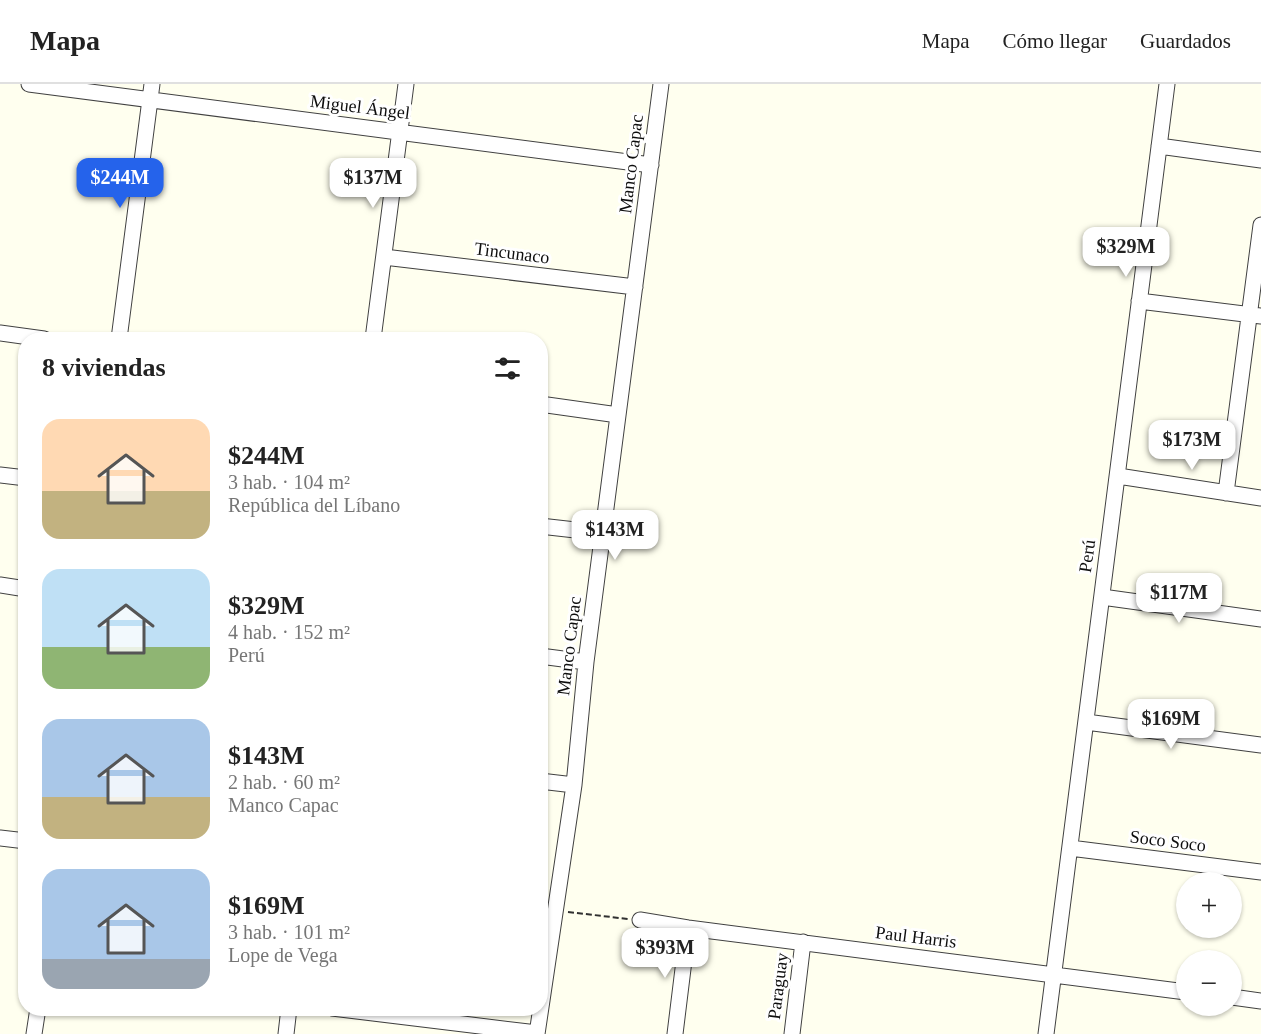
<!DOCTYPE html>
<html lang="es">
<meta charset="utf-8">
<style>
:root{--surface:#fff;--page:#f2f2f2;--text:#222;--muted:#767676;--line:#e0e0e0;--accent:#2563eb}
body{margin:0;font-family:Georgia,serif;background:var(--page);color:var(--text);height:100vh;display:flex;flex-direction:column;font-size:22px;white-space:nowrap}
*{box-sizing:border-box;margin:0}
p{font-size:20px;color:var(--muted)}
.icon{flex:none;width:33px;height:33px;fill:none;stroke:currentColor;stroke-width:2;stroke-linecap:round;stroke-linejoin:round}
.map{position:relative;flex:1;overflow:hidden}
.drawer{position:absolute;left:18px;top:248px;width:530px;height:684px;display:flex;flex-direction:column;background:var(--surface);border-radius:24px;box-shadow:0 2px 4px #0004}
.drawer>*{flex:none}
.tools{position:absolute;left:1176px;top:788px;display:grid;gap:12px}
.tools a{display:grid;place-items:center;width:66px;height:66px;border-radius:50%;background:var(--surface);box-shadow:0 2px 4px #0004;font-size:30px}
.price{position:absolute;translate:-50% -51px;padding:0 14px;border-radius:12px;background:#fff;color:#222;font-size:20px;line-height:39px;filter:drop-shadow(0 2px 3px #0008)}
.price::after{content:'';position:absolute;left:50%;top:36px;width:18px;height:14px;margin-left:-9px;background:inherit;clip-path:polygon(0 0,100% 0,50% 100%)}
.price.selected{background:var(--accent);color:#fff}
ul{padding:0;list-style:none}
li{display:flex;align-items:center;gap:18px;height:150px;padding:0 24px}
li span{display:grid;place-items:center;flex:none;width:168px;height:120px;border-radius:18px;color:#555}
li>.icon{margin-inline-start:auto}
span .icon{width:72px;height:72px;fill:#fffc;stroke-width:1}
li b{font-size:26px}
h2{display:flex;justify-content:space-between;align-items:center;height:72px;padding:0 24px;font-size:26px}
header{display:flex;align-items:center;gap:36px;box-sizing:border-box;height:84px;padding:0 30px;background:var(--surface);border-bottom:2px solid var(--line)}
header strong{font-size:28px}
nav{display:flex;gap:33px;margin-inline-start:auto;font-size:21px}
.map>svg:first-child{display:block}
.lines{fill:none;stroke-linecap:round;stroke-linejoin:round}
.minor-casing{stroke:#414141;stroke-width:17}
.path{stroke:#303030;stroke-width:2;stroke-dasharray:6 3;stroke-linecap:butt}
.minor{stroke:#fff;stroke-width:15}
.labels{text-anchor:middle;stroke-width:6;stroke-linejoin:round;paint-order:stroke}
.street-label{font-size:18px;fill:#0e0e0e;stroke:#fff}
</style>
<header>
<strong>Mapa</strong>
<nav><a>Mapa</a><a>Cómo llegar</a><a>Guardados</a></nav>
</header>
<div class="map">
<svg width="1261" height="950" viewBox="0 0 1261 950">
<rect width="100%" height="100%" fill="#ffffef"/>
<g class="lines">
<g class="minor-casing">
<path id="minor" d="M29 0 651 81
M1159 62 1261 76
M384 173 635 203
M1139 217 1261 232
M0 249 44 255
M119 255 152 0
M373 255 406 0
M540 320 618 331
M0 391 26 394
M1118 392 1261 414
M1226 409 1261 141
M540 442 602 449
M0 501 26 505
M1102 513 1261 535
M540 572 586 578
M1086 638 1261 661
M540 697 574 701
M0 754 26 757
M1070 764 1261 788
M640 836 688 844 1186 908
M1232 913 1261 917
M332 924 537 949
M34 950 38 924
M286 950 289 924
M537 950 574 701 586 578 661 0
M675 950 688 844
M792 950 803 858
M1046 950 1167 0"/>
</g>
<path class="path" d="M568 828 628 835"/>
<use href="#minor" class="minor"/>
</g>
<g class="labels">
<g class="street-label">
<text transform="translate(360 23) rotate(7)" y="6">Miguel Ángel</text>
<text transform="translate(631 80) rotate(-83)" y="6">Manco Capac</text>
<text transform="translate(512 169) rotate(7)" y="6">Tincunaco</text>
<text transform="translate(1087 472) rotate(-82)" y="6">Perú</text>
<text transform="translate(569 562) rotate(-83)" y="6">Manco Capac</text>
<text transform="translate(1168 757) rotate(7)" y="6">Soco Soco</text>
<text transform="translate(916 853) rotate(7)" y="6">Paul Harris</text>
<text transform="translate(778 902) rotate(-83)" y="6">Paraguay</text>
</g>
</g>
</svg>
<div class="tools">
<a>+</a>
<a>−</a>
</div>
<b class="price selected" style="left:120px;top:125px">$244M</b>
<b class="price" style="left:373px;top:125px">$137M</b>
<b class="price" style="left:1126px;top:194px">$329M</b>
<b class="price" style="left:1192px;top:387px">$173M</b>
<b class="price" style="left:615px;top:477px">$143M</b>
<b class="price" style="left:1179px;top:540px">$117M</b>
<b class="price" style="left:1171px;top:666px">$169M</b>
<b class="price" style="left:665px;top:895px">$393M</b>
<section class="drawer">
<h2>8 viviendas<svg class="icon" aria-label="filters" viewBox="0 0 24 24"><path d="M4 7h16M4 17h16"/><circle cx="9" cy="7" r="2"/><circle cx="15" cy="17" r="2"/></svg></h2>
<ul>
<li><span style="background:linear-gradient(#ffd9b3 60%,#c2b280 0)"><svg class="icon" aria-label="home" viewBox="0 0 24 24"><path d="M3 11l9-7 9 7M6 9v11h12V9"/></svg></span><div><b>$244M</b><p>3 hab. · 104 m²</p><p>República del Líbano</p></div></li>
<li><span style="background:linear-gradient(#bfe0f5 65%,#8fb573 0)"><svg class="icon" aria-label="home" viewBox="0 0 24 24"><path d="M3 11l9-7 9 7M6 9v11h12V9"/></svg></span><div><b>$329M</b><p>4 hab. · 152 m²</p><p>Perú</p></div></li>
<li><span style="background:linear-gradient(#a9c7e8 65%,#c2b280 0)"><svg class="icon" aria-label="home" viewBox="0 0 24 24"><path d="M3 11l9-7 9 7M6 9v11h12V9"/></svg></span><div><b>$143M</b><p>2 hab. · 60 m²</p><p>Manco Capac</p></div></li>
<li><span style="background:linear-gradient(#a9c7e8 75%,#9aa5b1 0)"><svg class="icon" aria-label="home" viewBox="0 0 24 24"><path d="M3 11l9-7 9 7M6 9v11h12V9"/></svg></span><div><b>$169M</b><p>3 hab. · 101 m²</p><p>Lope de Vega</p></div></li>
</ul>
</section>
</div>
